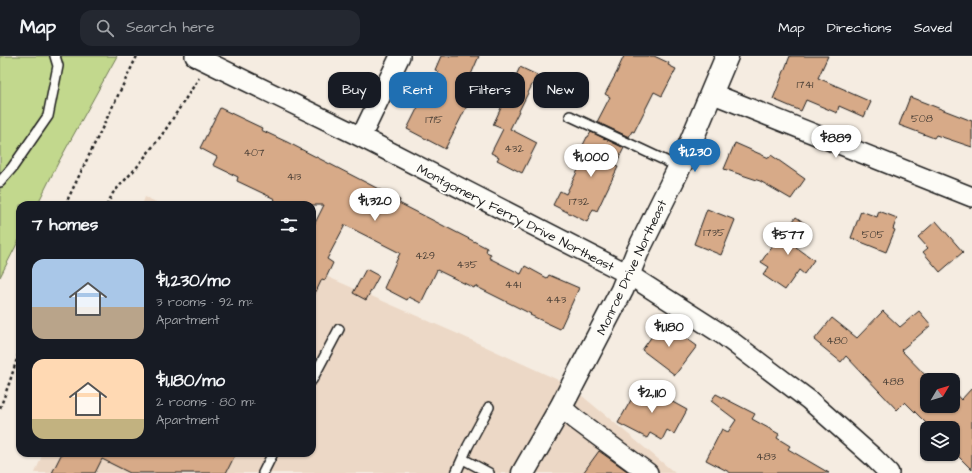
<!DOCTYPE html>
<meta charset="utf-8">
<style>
:root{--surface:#171b24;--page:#242831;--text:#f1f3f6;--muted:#9ea1a6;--line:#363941;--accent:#1f6fb2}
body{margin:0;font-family:"Architects Daughter",sans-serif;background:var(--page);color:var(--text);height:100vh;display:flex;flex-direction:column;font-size:15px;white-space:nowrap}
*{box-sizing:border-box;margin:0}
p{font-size:13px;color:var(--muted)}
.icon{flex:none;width:22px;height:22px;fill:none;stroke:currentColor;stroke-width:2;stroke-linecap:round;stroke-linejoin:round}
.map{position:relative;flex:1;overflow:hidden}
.details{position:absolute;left:16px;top:145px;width:300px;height:256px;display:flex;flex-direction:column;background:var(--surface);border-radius:12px;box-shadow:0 1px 3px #0004}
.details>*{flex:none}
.hud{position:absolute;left:328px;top:16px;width:380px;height:36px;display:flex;gap:8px}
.needle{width:26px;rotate:52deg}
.fabs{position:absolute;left:920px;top:317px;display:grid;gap:8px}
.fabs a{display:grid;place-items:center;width:40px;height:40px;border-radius:8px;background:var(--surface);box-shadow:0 1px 3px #0004;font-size:20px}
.price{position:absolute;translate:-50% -34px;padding:0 9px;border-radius:14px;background:#fff;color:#222;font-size:13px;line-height:26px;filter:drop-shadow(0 1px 2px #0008)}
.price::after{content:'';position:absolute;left:50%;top:24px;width:12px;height:9px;margin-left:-6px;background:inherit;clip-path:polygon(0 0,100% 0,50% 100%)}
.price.selected{background:var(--accent);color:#fff}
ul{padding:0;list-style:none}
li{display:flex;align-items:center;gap:12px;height:100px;padding:0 16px}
li span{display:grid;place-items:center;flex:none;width:112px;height:80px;border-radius:12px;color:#555}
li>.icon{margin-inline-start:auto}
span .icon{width:48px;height:48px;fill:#fffc;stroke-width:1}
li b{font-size:17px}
h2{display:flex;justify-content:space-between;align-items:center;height:48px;padding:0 16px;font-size:17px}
.chip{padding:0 14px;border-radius:12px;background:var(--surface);box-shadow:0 1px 3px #0004;font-size:14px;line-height:36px}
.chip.selected{background:var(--accent);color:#fff}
header{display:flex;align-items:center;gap:24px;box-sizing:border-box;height:56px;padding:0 20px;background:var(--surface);border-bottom:1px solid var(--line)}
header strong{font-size:19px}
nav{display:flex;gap:22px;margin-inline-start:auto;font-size:14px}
.search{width:280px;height:36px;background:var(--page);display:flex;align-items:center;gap:10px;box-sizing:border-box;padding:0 14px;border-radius:12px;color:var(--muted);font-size:15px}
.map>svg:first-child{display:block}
.built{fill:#ecd8c6}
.green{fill:#c2d88d;stroke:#6f7a54}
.building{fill:#d7aa88;stroke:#1c1c1c}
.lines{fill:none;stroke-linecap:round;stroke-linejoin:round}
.lane-casing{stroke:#1c1c1c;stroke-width:12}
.street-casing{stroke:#1c1c1c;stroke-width:22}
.secondary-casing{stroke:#1c1c1c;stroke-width:25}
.path{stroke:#1c1c1c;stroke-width:2.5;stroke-dasharray:3 3;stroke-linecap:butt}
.lane{stroke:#fdfcf7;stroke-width:9}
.street{stroke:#fdfcf7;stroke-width:19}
.secondary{stroke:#fdfcf7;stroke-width:22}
.labels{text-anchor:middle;stroke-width:4;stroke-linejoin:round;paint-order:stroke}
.number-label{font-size:11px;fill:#4b4037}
.street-label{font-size:13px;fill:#1c1c1c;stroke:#fdfcf7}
</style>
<header>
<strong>Map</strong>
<div class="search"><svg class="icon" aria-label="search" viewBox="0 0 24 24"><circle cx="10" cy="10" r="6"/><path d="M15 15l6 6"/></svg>Search here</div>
<nav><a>Map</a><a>Directions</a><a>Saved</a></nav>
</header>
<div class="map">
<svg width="972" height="417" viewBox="0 0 972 417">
<rect width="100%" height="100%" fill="#f5ece1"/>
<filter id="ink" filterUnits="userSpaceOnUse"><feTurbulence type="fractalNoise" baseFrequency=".025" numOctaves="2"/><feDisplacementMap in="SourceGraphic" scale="8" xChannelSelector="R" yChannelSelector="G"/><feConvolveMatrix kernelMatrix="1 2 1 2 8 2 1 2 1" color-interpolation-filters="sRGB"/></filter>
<g filter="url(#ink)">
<path class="built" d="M145 141 163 149H142Z
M312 214 458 278 569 329 675 417H35L43 397H312Z"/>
<path class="green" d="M0 0H117L58 107 37 149H20V182L0 221Z"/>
<path class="building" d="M441 0H479L461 42 469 46 445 93 407 73 421 45 423 47 439 15 435 14Z
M624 0H654L669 7 668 9 676 13 662 40 654 36 634 76 632 75 629 81 597 66 610 41 605 38 618 14V13Z
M790 0H828L818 22 846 34V35L871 46 864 61 839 50 837 57 806 44 801 55 773 43Z
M520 11 537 19 510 73 537 87 522 117 497 104 499 101 491 97 503 73 493 69Z
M910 41 972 65V91L936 79 934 82 899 69Z
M220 52 262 72 261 74 287 86 400 144 399 147 487 192 486 196 491 198 489 202 521 218 525 210 547 222 549 219 579 232 560 273 530 259 531 258 475 230 474 232 437 214 421 247 409 241 407 244 384 232 400 197 345 169 327 203 333 207 325 224 322 223 312 244V173L324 149H272L275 143 237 125 238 121 213 109 217 101 200 92Z
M591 76 624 92 615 110 618 111 604 140 597 155 593 153 587 166 553 149 560 135 566 138 585 100 579 97 587 81H588Z
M735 87 769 102 771 99 805 123 791 143 760 125 724 113Z
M707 153 735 164 721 199 694 188Z
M861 155 877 161 879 155 897 162 893 173 895 174 886 196 851 182Z
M796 161 810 171 796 191 814 204 804 218 799 214 785 234 763 219 769 211 761 206 780 179 782 180Z
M936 165 963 196 940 216 923 196 928 192 918 181Z
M366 213 379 220 366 244 353 237Z
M883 255 900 271 919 255 931 269 916 282 901 294 930 324H927V350H953V335L961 344 972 332V414L953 395V372H931L905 346 897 354 846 300 841 306 814 284 832 262 857 282Z
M663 265 697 290 675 319 642 294Z
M640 328 687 354 674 378 667 374 662 384 650 377 647 382 618 367Z
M716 338 755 358 752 363 779 378 777 382 790 390 788 393 829 417H731L706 404 722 373 728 376 736 364 711 345Z
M599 395 630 417H583Z
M62 397H236L226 417H130L102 403 95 417H52Z"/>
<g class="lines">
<g class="lane-casing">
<path id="lane" d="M570 60 679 111
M0 126 12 112 48 60 58 10 55 0
M312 324 339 273
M463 403 489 417
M263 417 273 397
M456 417 468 390 489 351"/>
</g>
<g class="street-casing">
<path id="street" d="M195 0 361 81 628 218 723 279 809 344 873 401 889 417
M711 37 972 141
M361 81 400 0
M561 351 575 363 648 417"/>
</g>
<g class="secondary-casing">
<path id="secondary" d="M523 417 561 351 622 234 637 197 684 102 727 0"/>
</g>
<path class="path" d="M65 149 137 0
M107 149 113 137 137 111 164 76 199 22
M0 352 10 325 20 293"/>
<use href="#lane" class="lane"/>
<use href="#street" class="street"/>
<use href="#secondary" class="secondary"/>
</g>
</g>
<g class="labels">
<g class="number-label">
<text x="805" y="32">1741</text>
<text x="922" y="66">508</text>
<text x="434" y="67">1715</text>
<text x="514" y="96">432</text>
<text x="254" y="100">407</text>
<text x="294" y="124">413</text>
<text x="579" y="149">1732</text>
<text x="714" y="180">1735</text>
<text x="873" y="182">505</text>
<text x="425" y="203">429</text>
<text x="467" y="212">435</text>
<text x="513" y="232">441</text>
<text x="556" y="247">443</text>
<text x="837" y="288">480</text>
<text x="893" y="329">488</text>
<text x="766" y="404">483</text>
</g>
<g class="street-label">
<text transform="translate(516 161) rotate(27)" y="5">Montgomery Ferry Drive Northeast</text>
<text transform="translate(631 211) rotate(-65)" y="5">Monroe Drive Northeast</text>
</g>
</g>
</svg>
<div class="fabs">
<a><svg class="needle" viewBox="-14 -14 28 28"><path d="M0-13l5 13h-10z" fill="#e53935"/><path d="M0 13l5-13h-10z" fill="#9ea1a6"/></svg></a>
<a><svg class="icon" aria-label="layers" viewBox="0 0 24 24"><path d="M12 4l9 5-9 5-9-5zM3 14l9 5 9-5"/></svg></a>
</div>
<b class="price" style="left:836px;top:103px">$889</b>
<b class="price selected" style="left:695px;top:117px">$1,230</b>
<b class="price" style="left:591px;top:122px">$1,000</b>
<b class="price" style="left:375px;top:166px">$1,320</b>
<b class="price" style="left:788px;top:200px">$577</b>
<b class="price" style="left:669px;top:292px">$1,180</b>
<b class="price" style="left:652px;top:358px">$2,110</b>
<div class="hud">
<a class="chip">Buy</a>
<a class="chip selected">Rent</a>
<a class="chip">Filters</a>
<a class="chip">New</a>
</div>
<section class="details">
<h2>7 homes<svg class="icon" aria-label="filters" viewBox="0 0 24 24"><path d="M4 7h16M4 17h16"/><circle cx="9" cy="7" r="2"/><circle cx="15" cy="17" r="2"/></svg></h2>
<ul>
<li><span style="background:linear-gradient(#a9c7e8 60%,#b9a48a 0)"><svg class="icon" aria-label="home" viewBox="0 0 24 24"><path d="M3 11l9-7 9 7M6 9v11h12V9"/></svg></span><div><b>$1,230/mo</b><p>3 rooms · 92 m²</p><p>Apartment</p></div></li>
<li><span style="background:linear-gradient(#ffd9b3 75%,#c2b280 0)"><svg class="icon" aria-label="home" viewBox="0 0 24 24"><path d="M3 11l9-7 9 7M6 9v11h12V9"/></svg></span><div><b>$1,180/mo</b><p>2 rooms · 80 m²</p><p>Apartment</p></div></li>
</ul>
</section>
</div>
